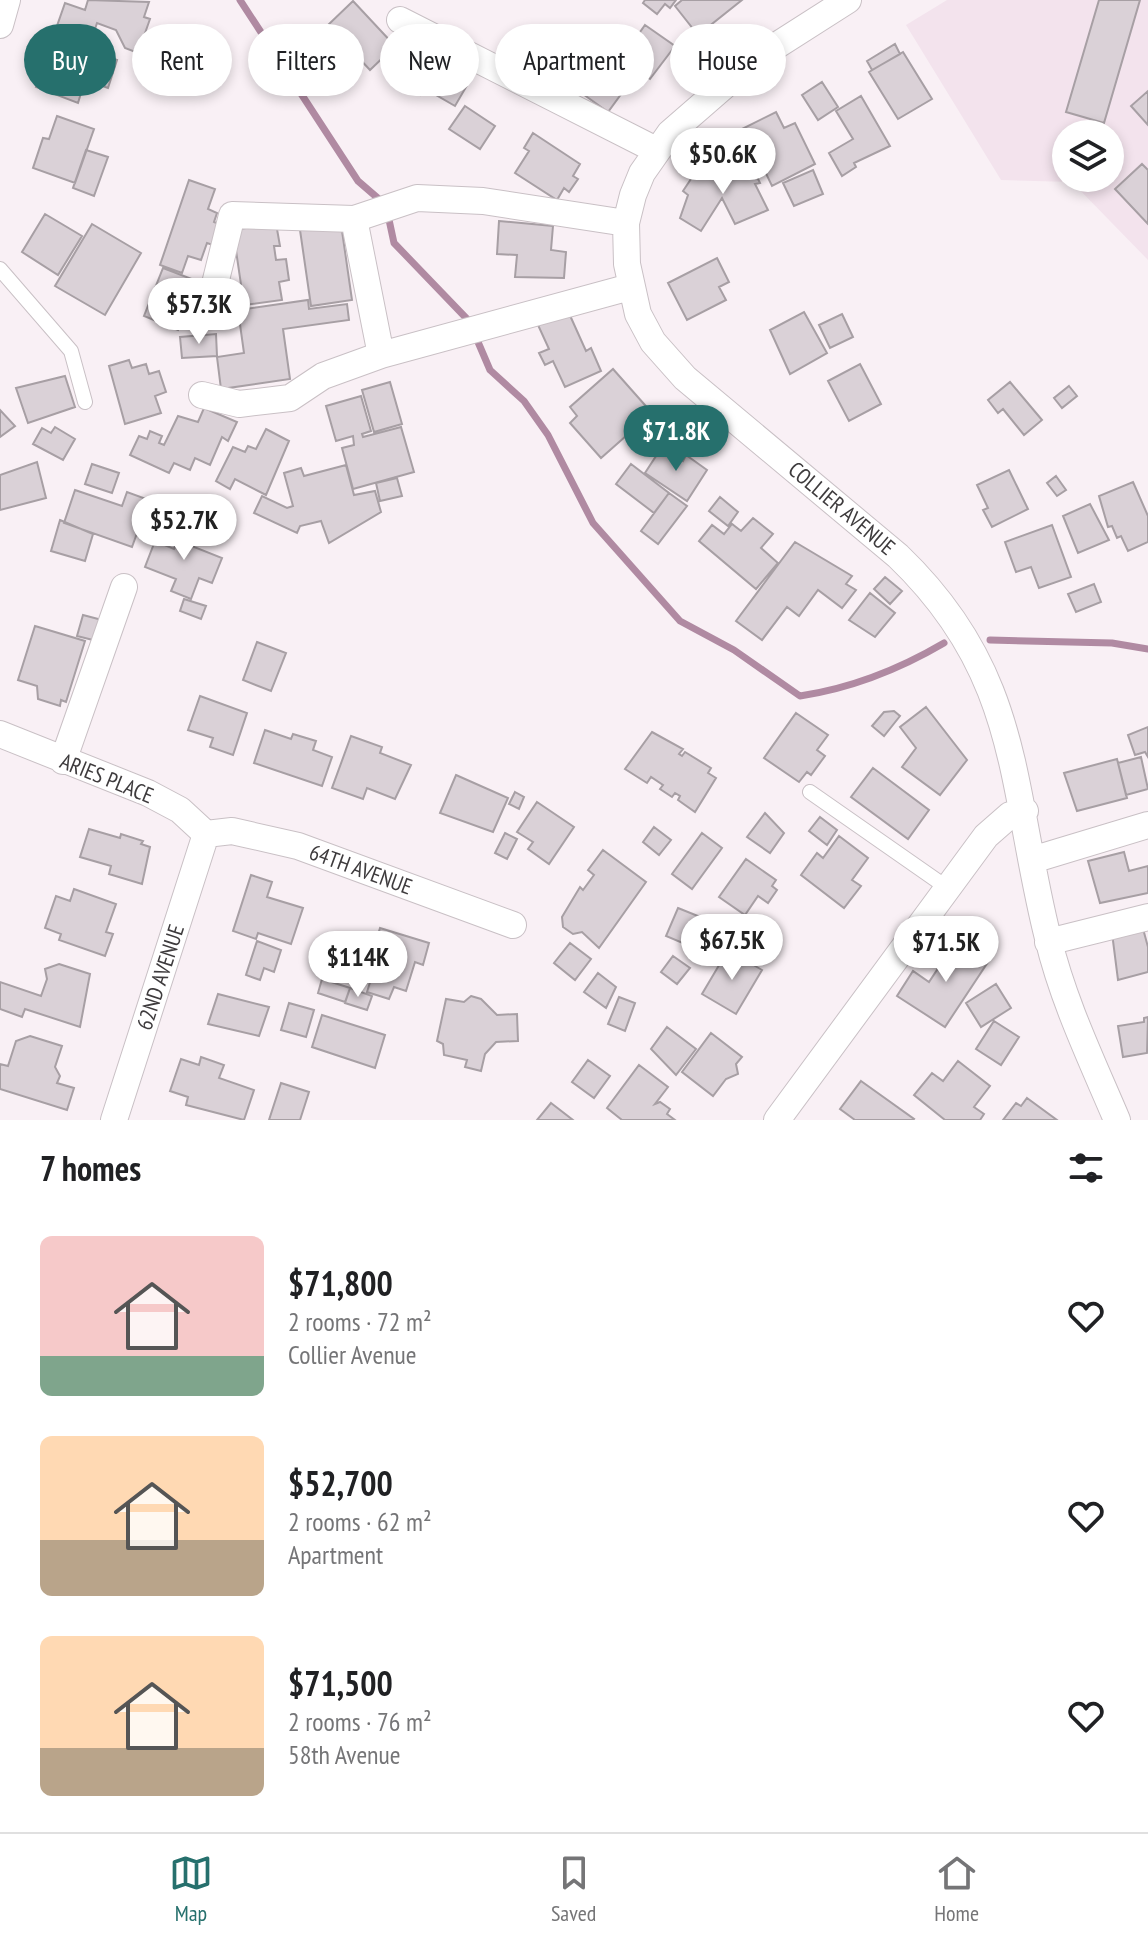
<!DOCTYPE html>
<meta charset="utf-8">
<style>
:root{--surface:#fff;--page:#f6f6f6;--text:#202124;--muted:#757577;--line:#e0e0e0;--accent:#26706d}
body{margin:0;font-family:"PT Sans Narrow",sans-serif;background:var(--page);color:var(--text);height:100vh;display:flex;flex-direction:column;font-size:30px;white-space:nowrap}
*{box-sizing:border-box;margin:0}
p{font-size:26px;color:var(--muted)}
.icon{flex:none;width:44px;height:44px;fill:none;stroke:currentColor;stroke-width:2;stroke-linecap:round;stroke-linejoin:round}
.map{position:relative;height:1120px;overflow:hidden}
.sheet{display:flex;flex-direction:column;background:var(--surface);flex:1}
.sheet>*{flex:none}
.guide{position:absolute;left:24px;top:24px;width:1100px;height:72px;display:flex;gap:16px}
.buttons{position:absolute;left:1052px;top:120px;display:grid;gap:16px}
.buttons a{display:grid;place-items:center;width:72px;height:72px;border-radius:50%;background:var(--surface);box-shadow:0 4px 12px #0003;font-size:40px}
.price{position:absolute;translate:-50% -68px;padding:0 18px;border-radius:28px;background:#fff;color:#222;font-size:26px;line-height:52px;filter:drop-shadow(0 2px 4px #0008)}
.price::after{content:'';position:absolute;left:50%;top:48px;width:24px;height:18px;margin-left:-12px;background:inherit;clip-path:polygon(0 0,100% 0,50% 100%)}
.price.on{background:var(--accent);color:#fff}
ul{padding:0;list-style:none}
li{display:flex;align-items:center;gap:24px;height:200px;padding:0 40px}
li span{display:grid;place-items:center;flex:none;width:224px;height:160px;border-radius:12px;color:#555}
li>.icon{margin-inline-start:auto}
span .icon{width:96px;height:96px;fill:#fffc;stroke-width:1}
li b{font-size:34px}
h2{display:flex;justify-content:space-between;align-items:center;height:96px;padding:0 40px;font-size:34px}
.tag{padding:0 28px;border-radius:36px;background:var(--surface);box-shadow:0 4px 12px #0003;font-size:28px;line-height:72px}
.tag.on{background:var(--accent);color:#fff}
.tabs{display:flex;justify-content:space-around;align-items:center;height:112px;border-top:2px solid var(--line);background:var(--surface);font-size:22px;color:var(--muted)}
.tabs a{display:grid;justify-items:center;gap:4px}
.tabs .on{color:var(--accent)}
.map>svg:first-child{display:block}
.built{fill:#f3e3ed;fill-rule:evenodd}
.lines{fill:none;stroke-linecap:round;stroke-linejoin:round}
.stream{stroke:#b08aa2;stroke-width:7}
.building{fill:#dad1d7;stroke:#a79fa4;stroke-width:2}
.service-casing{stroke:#c9c0c5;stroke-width:16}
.minor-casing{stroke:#c9c0c5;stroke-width:28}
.service{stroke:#fff;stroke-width:14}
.minor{stroke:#fff;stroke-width:26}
.labels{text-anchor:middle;stroke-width:6;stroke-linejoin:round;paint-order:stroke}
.street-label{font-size:22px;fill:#3e3b3d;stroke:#fff}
</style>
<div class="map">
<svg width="1148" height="1120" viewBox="0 0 1148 1120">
<rect width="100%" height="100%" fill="#f9f0f5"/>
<path class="built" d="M947 0H1148V260L1072 182 1001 180 906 25ZM1066 134H1110V178H1066Z"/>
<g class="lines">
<path class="stream" d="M240 0 358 181 380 200
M388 215 394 243 469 321 490 370 524 401 548 435 593 523 680 621 734 650 800 696C853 688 898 670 944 643
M990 640 1112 643 1148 649"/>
</g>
<path class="building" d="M88 0 149 2 144 17 150 19 138 53 125 48 116 30 97 23 92 38 57 26 65 3 85 10Z
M645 0H676L670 8 665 4 657 14 643 3Z
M682 0H742L698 35 675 6Z
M1099 0H1140L1104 123 1066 112Z
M353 1 395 46 370 70 328 25Z
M645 25 675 46 650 79 638 71 608 112 583 94 615 49 624 55Z
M895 44 900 54 872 70 867 61Z
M72 46 117 60 108 88 85 80 78 103 36 87 44 60 50 62 54 49 69 54Z
M431 47 476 70 455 106 431 92 439 77 433 74 420 95 398 82 409 63 419 69Z
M903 52 932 99 898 119 869 72Z
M822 82 838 107 818 120 802 95Z
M1148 91V125L1131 106Z
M861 96 890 146 854 163 856 167 842 176 829 153 853 139 836 111Z
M465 106 495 126 480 149 449 129Z
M776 112 784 128 795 123 815 164 772 186 760 161 754 164 738 131Z
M57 116 94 129 75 183 33 168 43 138 49 139Z
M533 133 580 164 573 176 578 179 569 192 564 188 557 200 515 173 529 151 524 148Z
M86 150 108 157 94 196 73 188Z
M748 158 760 183 755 184 768 210 735 224 722 198 701 231 680 218 688 195 683 191 695 173 699 176 706 166 727 180Z
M1142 164 1148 170V224L1115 189Z
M813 170 823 194 794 206 783 183Z
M189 180 215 189 208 209 217 213 214 222 223 226 216 246 207 243 201 260 188 256 182 273 160 265Z
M45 214 82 236 58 275 22 252Z
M499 221 553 226 551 250 566 252 564 278 515 277 517 255 497 254Z
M92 224 141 253 105 315 55 286Z
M271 224 277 229 280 246H274L276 260 286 259 289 280 279 282 282 300 244 305 233 230Z
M341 224 352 300 311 306 300 230Z
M717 258 729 282 719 287 726 300 687 320 668 283Z
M163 268 197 281 194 288 203 292 196 314 186 310 178 330 144 316Z
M308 300 309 309 347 304 349 320 283 329 290 379 221 389 217 357 244 353 238 310Z
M568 311 586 351 591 348 601 371 565 387 553 361 545 365 539 353 549 349 538 325Z
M804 312 827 353 790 374 770 330Z
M842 314 853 337 830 348 819 325Z
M216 334 217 356 182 358 180 337Z
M129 360 132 368 146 364 149 374 159 371 166 392 155 396 161 413 125 424 109 366Z
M860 364 881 404 849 421 828 381Z
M613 369 652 413 601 458 570 423 577 416 570 407Z
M65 376 75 407 28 423 16 388Z
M390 382 402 424 374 432 362 390Z
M1010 382 1042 420 1024 435 1003 409 998 413 988 400Z
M1069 386 1077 396 1062 408 1054 398Z
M361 396 371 431 362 434 363 437 401 427 414 472 353 489 342 448 354 445 353 436 336 441 326 406Z
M204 408 237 422 228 441 222 437 210 465 195 458 190 470 174 463 169 473 130 455 139 436 147 439 150 431 162 436 159 443 164 445 178 416 198 422Z
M0 410 15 426 0 437Z
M55 427 75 439 63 460 33 444 42 428 51 433Z
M266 429 289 441 266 495 235 479 230 489 216 481 233 447 245 452 248 446 256 449Z
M662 447 683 461 686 455 707 470 687 501 645 473Z
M37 462 46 498 0 510V475Z
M92 464 119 473 112 493 85 484Z
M631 464 669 493 654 513 616 484Z
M346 465 354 495 375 491 381 512 329 543 321 521 300 526 297 533 254 513 262 496 287 508 293 506 284 473 301 468 304 476Z
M1009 470 1028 509 992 527 983 510 988 508 977 485Z
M1056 476 1066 490 1057 496 1047 483Z
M397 478 402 496 380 501 376 483Z
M1133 482 1148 516V542L1128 551 1121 536 1117 538 1112 526 1108 527 1099 496Z
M75 490 122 506 127 492 149 500 132 547 64 523Z
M669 493 687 506 658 544 641 531Z
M720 497 738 512 728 526 709 511Z
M1090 504 1109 540 1078 553 1063 516Z
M753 518 773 534 761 548 778 563 756 589 699 541 712 525 724 534 732 524 741 531Z
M60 520 93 534 85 561 51 551Z
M185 523 201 529 194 547 222 558 212 583 199 578 191 599 171 591 176 579 145 567 155 541 174 549Z
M1052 525 1071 577 1039 588 1031 567 1016 572 1005 542Z
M795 542 852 576 846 584 856 590 842 608 818 590 799 616 787 607 762 640 736 621Z
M885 577 902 591 890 604 874 589Z
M1094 584 1101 602 1076 612 1068 594Z
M870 593 895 613 875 637 849 620Z
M184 599 206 606 201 619 180 611Z
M83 615 102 620 97 641 77 636Z
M35 626 85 641 66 702 61 700 60 706 38 699 37 686 18 680Z
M257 642 286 653 271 691 243 680Z
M200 696 247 713 233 755 210 747 213 738 188 730Z
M926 707 967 760 940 795 902 767 916 748 900 727Z
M894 711 900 716 884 736 872 726 884 712Z
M796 713 828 735 817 750 825 756 811 775 807 772 799 782 764 758Z
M1148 727V757L1145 752 1135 755 1128 735Z
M265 730 291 739 293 734 316 741 313 750 332 757 322 786 254 763Z
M652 732 683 749 679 754 682 756 685 752 711 768 708 773 716 778 695 812 678 800 680 796 675 793 672 797 660 789 663 785 651 777 647 783 625 769Z
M351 736 382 747 380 753 411 765 395 799 367 788 363 799 332 788Z
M1141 757 1148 789 1126 795 1118 763Z
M1117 759 1127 798 1077 811 1064 773Z
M873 768 929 810 908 839 851 797Z
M456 775 508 798 493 832 440 813Z
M515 792 524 797 519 809 509 804Z
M537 802 574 827 549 864 528 849 533 842 517 832Z
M765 813 784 833 770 853 747 837Z
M820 817 837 830 827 845 809 831Z
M654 827 671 840 659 855 643 842Z
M89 829 120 838 121 834 143 841 141 844 150 847 142 884 109 874 111 866 80 857Z
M505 833 517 839 507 859 495 853Z
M702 833 722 848 692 889 672 874Z
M839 836 868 858 852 880 861 886 844 908 801 875 817 853 823 858Z
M603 850 646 882 599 948 582 932 573 934 563 927 562 917 580 887 583 890 594 875 588 870Z
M1124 852 1129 871 1148 866V893L1100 903 1088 861Z
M746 859 776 880 772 886 777 890 768 903 758 896 745 915 719 897Z
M251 875 272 882 267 897 303 908 291 944 258 933 256 939 233 931Z
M74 889 116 904 106 932 113 934 105 956 59 940 61 934 45 928 56 896 70 901Z
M678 908 698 916 685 944 666 936Z
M1142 925 1148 947V972L1118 980 1112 933Z
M380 928 429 943 423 965 415 962 406 991 394 987 389 999 367 992 377 960 371 958Z
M958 938 990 959 945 1027 897 996 913 971 929 982Z
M257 941 281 950 274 972 264 968 260 980 246 975Z
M570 943 591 959 575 980 554 963Z
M728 950 762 970 736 1014 702 994Z
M673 956 690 968 677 984 661 972Z
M59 964 90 974 80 1027 25 1009 22 1017 0 1009V982L41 996 47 979 45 969Z
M598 973 616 987 606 1008 584 992Z
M322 979 350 988 345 1002 318 993Z
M996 984 1011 1008 981 1027 966 1003Z
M350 988 372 996 367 1010 345 1003Z
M218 994 269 1007 259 1036 208 1024Z
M471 996 481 999 497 1015 517 1014 518 1041 496 1042 485 1054 481 1071 465 1067 467 1060 444 1055 443 1044 437 1041 446 999 464 1002Z
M619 997 635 1003 625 1031 608 1024Z
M289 1003 314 1010 306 1037 281 1030Z
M322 1015 385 1035 375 1068 312 1047Z
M1148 1017 1147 1053 1123 1057 1118 1026 1144 1022V1018Z
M994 1021 1019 1037 1001 1065 976 1049Z
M667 1027 696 1049 676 1075 651 1049Z
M711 1033 742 1057 736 1064 738 1074 726 1079 713 1096 682 1072Z
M30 1036 62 1046 55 1067 60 1076 57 1083 74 1088 67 1110 0 1089V1064L8 1066 16 1041Z
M201 1057 224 1065 219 1078 254 1090 244 1120 186 1105 188 1097 170 1091 181 1059 199 1065Z
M588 1060 610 1076 594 1098 572 1082Z
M958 1061 990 1086 974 1107 984 1114 980 1120H945L914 1095 932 1073 943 1081Z
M639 1065 668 1087 655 1104 660 1102 670 1109 667 1114 675 1120H622L607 1108Z
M861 1081 914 1119 913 1120H855L840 1109Z
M281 1083 309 1092 300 1120H269Z
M1027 1098 1057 1120H1003L1016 1103 1021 1106Z
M551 1103 573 1120H537Z"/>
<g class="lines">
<g class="service-casing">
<path id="service" d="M0 269 71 351 85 402
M810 792 949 889"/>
</g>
<g class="minor-casing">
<path id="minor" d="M848 0 754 60 670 133 642 173 633 195 626 223 627 264 638 314 653 342 685 378 898 556C1022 675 1010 787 1048 938 1063 1001 1092 1061 1117 1120
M400 20 656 150
M0 25 7 0
M354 219 381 355
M210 304 232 215 354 219 417 198 483 201 626 223
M202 395 239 404 290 398 323 376 381 355 630 287
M0 734 148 793 180 810 206 834
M63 761 124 587
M206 834 232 831 298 846 513 925
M1032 860 1148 825
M1048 942 1148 917
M114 1120 206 834
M777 1120 986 836 1010 815 1025 811"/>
</g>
<use href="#service" class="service"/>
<use href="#minor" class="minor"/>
</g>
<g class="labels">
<g class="street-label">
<text transform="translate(842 508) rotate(40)" y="8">COLLIER AVENUE</text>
<text transform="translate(107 778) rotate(22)" y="8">ARIES PLACE</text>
<text transform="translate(361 869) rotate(20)" y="8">64TH AVENUE</text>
<text transform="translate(160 977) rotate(-72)" y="8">62ND AVENUE</text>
</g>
</g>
</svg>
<div class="buttons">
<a><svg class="icon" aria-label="layers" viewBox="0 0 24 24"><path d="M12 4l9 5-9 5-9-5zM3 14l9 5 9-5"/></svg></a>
</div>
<b class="price" style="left:723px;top:196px">$50.6K</b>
<b class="price" style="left:199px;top:346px">$57.3K</b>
<b class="price on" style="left:676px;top:473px">$71.8K</b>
<b class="price" style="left:184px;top:562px">$52.7K</b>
<b class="price" style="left:732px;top:982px">$67.5K</b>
<b class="price" style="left:946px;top:984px">$71.5K</b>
<b class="price" style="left:358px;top:999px">$114K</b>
<div class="guide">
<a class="tag on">Buy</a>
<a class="tag">Rent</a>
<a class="tag">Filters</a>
<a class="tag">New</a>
<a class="tag">Apartment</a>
<a class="tag">House</a>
</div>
</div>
<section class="sheet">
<h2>7 homes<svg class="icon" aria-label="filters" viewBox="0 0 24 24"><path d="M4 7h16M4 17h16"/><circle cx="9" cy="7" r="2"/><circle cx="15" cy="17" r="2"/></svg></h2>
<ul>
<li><span style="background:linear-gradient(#f6c9c9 75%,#7fa58c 0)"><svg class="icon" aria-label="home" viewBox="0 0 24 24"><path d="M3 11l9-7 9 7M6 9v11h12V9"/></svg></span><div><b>$71,800</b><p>2 rooms · 72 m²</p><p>Collier Avenue</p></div><svg class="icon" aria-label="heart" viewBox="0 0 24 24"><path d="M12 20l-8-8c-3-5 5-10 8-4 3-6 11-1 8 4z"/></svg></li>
<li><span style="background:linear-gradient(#ffd9b3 65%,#b9a48a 0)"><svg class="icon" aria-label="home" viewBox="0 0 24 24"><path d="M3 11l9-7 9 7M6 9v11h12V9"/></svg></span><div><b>$52,700</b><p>2 rooms · 62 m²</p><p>Apartment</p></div><svg class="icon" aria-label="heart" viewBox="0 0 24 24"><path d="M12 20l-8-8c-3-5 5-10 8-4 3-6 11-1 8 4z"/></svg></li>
<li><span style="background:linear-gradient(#ffd9b3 70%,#b9a48a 0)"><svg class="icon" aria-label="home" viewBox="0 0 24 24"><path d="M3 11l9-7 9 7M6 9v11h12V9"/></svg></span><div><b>$71,500</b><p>2 rooms · 76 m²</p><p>58th Avenue</p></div><svg class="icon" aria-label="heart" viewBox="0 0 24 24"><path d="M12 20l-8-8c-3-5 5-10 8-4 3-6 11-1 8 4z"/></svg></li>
</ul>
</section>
<nav class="tabs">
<a class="on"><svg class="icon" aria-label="map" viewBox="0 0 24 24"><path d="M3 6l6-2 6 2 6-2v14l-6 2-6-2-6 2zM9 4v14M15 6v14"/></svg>Map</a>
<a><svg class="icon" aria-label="saved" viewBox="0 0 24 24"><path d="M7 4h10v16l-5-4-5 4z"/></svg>Saved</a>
<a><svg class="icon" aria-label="home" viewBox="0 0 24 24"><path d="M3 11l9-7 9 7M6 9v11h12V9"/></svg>Home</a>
</nav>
